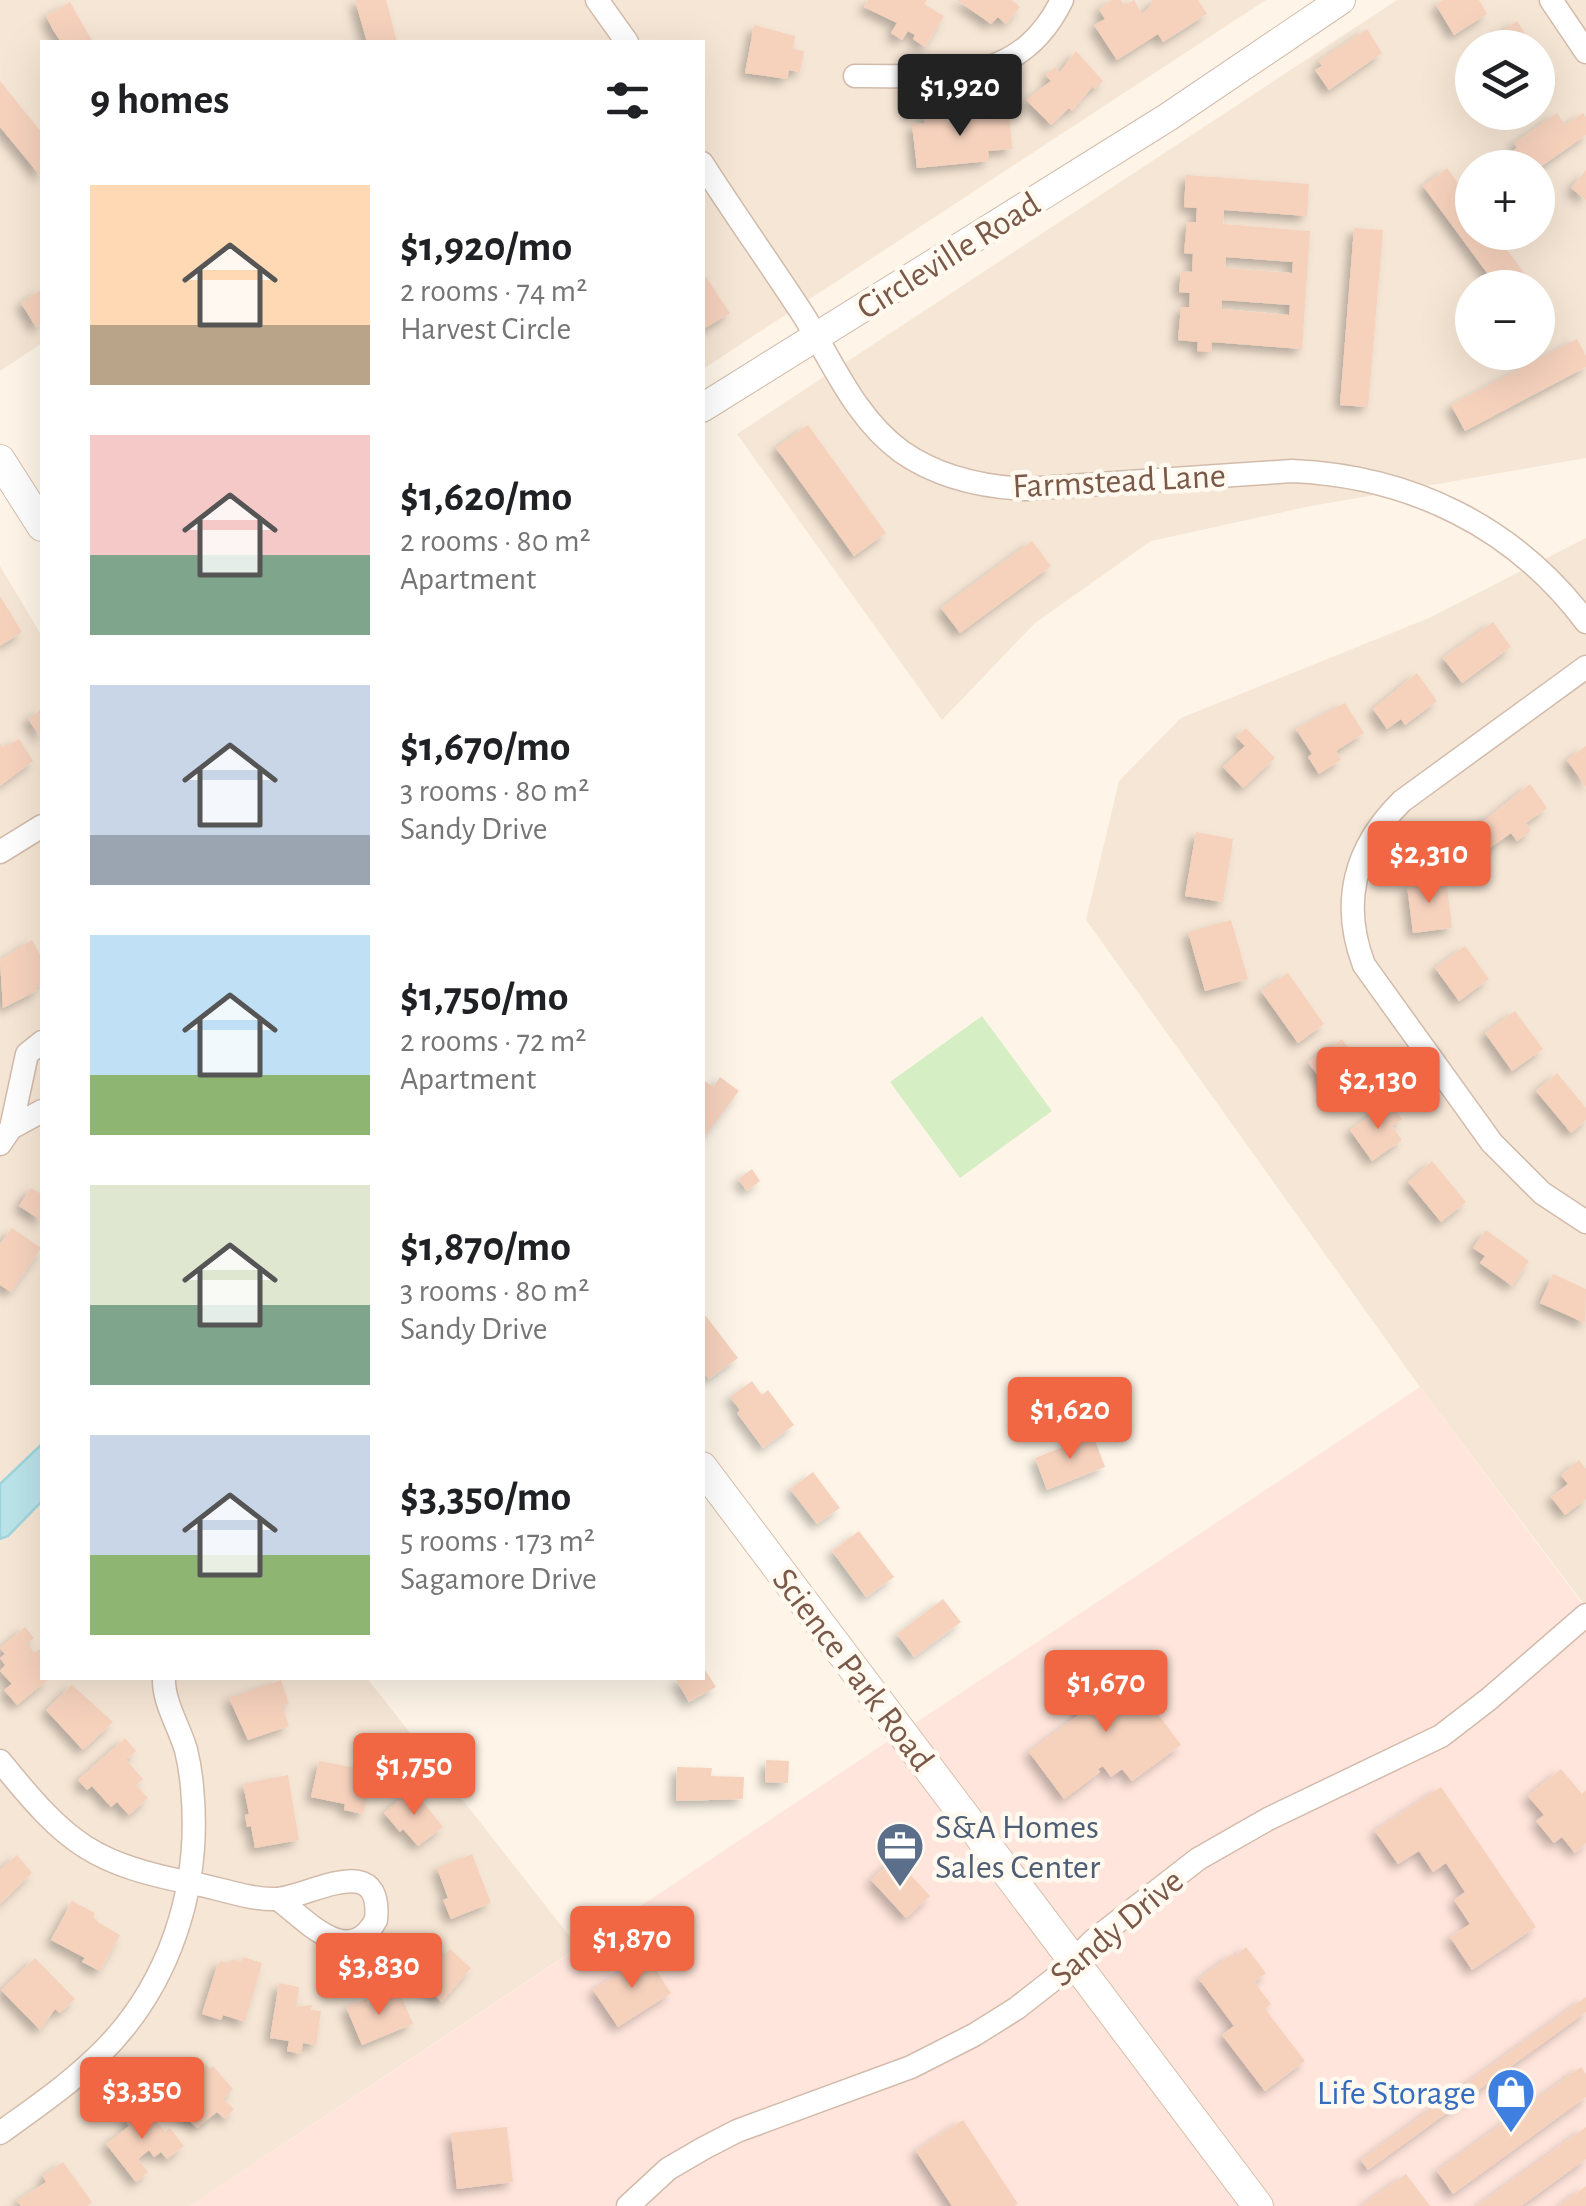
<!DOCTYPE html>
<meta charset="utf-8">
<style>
:root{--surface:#fff;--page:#f6f6f6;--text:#202124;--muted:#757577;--accent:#f16643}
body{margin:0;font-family:"Alegreya Sans",sans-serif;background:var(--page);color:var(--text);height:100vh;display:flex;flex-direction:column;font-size:38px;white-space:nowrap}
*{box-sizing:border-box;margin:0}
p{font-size:32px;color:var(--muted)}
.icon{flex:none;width:55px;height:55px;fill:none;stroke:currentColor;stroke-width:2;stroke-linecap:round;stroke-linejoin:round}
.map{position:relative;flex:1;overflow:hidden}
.side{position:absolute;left:40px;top:40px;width:665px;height:1640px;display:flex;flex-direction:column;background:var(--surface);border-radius:0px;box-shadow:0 10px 40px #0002}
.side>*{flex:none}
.fabs{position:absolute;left:1455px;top:30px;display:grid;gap:20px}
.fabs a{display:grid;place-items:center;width:100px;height:100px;border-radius:50%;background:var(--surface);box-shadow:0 10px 40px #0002;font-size:50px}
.price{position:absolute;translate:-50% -85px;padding:0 22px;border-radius:10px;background:var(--accent);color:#fff;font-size:32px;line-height:65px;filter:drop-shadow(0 2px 5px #0008)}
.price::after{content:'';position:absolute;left:50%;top:60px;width:30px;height:22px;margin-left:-15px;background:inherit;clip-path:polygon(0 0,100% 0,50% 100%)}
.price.current{background:#222;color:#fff}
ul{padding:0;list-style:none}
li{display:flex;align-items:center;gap:30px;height:250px;padding:0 50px}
li span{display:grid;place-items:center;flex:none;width:280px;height:200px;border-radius:0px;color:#555}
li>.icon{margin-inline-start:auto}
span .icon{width:120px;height:120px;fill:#fffc;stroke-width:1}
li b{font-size:42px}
h2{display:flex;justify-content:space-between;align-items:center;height:120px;padding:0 50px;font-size:42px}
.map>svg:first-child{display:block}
.residential{fill:#f6e6d5;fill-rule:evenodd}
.commercial{fill:#ffe5db}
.green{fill:#d6eec4}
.water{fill:#bae4ea;stroke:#9fd5dd;stroke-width:2.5}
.building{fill:#f6d2bd;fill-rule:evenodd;filter:url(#shadow)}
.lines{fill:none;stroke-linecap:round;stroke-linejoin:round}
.minor-casing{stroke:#d2bbab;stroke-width:25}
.tertiary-casing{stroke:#d2bbab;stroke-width:30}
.secondary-casing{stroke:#d8beab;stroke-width:32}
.minor{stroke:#fff;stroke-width:22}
.tertiary{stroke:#fff;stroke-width:28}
.secondary{stroke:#fff;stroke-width:30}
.labels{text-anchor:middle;stroke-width:9;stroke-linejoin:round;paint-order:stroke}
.street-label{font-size:35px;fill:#7b5949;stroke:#fff9f0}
.service-label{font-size:35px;fill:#4e5e75;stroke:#fff9f0;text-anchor:start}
.shop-label{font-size:35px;fill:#366cbe;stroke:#fff9f0;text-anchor:end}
</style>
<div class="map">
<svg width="1586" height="2206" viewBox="0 0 1586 2206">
<defs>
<filter id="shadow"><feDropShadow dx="-5.5" dy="5.5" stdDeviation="5" flood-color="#0004"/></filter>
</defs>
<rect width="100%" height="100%" fill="#fef5e8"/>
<path class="residential" d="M0 0H1266L703 369 702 42H42V343L0 371Z
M1397 0H1586V458L1306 507 1151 541 1035 623 942 720 737 434ZM1472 48H1538V112H1472ZM1472 168H1538V232H1472ZM1472 288H1538V352H1472Z
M1586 538V1607L1420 1387 1086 920 1119 781 1181 718 1429 618Z
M0 566 42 636V1678H367L578 1947 190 2206H0Z"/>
<path class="commercial" d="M1420 1387 1586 1609V2206H190Z"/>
<path class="green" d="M982 1016 1052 1111 960 1178 890 1082Z"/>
<path class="water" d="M42 1444V1501L8 1536 0 1539V1484Z"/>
<path class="building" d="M355 0H386L397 42H367Z
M868 0H927L924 4 944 16 925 47 913 39 915 35 908 31 902 40 891 33 897 23 864 7Z
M957 0H1012L1020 7 1006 24 998 17 991 24Z
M1112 0H1121L1124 5 1134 0 1142 14 1153 3 1151 0H1198L1207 14 1163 42 1158 34 1117 60 1094 25 1105 19 1099 9Z
M1444 0H1479L1487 14 1454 35 1436 5Z
M70 2 87 32 93 42H61L53 30 46 16Z
M1517 21 1534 48H1477Z
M754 25 795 36 793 49 804 51 800 72 789 70 787 79 745 73Z
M1367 29 1382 53 1329 90 1315 70 1322 66 1319 61Z
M1076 51 1103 81 1095 89 1093 86 1072 111 1069 108 1051 125 1026 100 1051 81 1046 75 1055 67 1060 72Z
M1538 52 1556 80 1538 93Z
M0 81 42 133V178L0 127Z
M984 108 985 120 994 119V115L1009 113 1012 149 988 151 989 161 917 168 912 124 925 123 924 114 946 112 947 122 972 120 971 109Z
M1557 113 1565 125 1583 113 1586 117V135L1539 168H1532L1524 156 1517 161 1511 152 1517 148 1514 143Z
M1447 168 1472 202V232H1494L1535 288H1498L1465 243 1423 186Z
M1586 170V200L1571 188Z
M1186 175 1309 184 1307 216 1224 210 1223 224 1310 231 1302 349 1212 342 1211 352 1197 351 1198 342 1178 340 1181 307H1189L1190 293 1179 292 1181 271 1192 272 1193 254 1184 253 1187 222H1196L1197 208 1184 207ZM1226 257 1293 262 1292 273 1225 268ZM1222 300 1290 305 1289 315 1222 309Z
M1354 228 1383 230 1368 407 1340 405Z
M702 271 730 313 702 330Z
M42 289V323L36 327 21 303Z
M1538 291 1552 311 1538 322Z
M1577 339 1586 356V367L1465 431 1451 405Z
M808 425 886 533 854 556 776 448Z
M1032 541 1051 566 960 633 941 608Z
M0 596 22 632 0 646Z
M1493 622 1511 647 1462 683 1443 658Z
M1417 673 1437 701 1405 725 1401 719 1387 729 1373 709Z
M1345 703 1364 733 1336 751 1341 760 1319 774 1308 757 1312 754 1296 729Z
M42 709V739L28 719Z
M1246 728 1275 758 1243 788 1223 767 1245 746 1236 737Z
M19 739 33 761 0 786V743L3 748Z
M1586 746V787L1567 760Z
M1530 784 1547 808 1526 823 1531 831 1517 841 1511 833 1476 858 1461 839Z
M1196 832 1233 839 1223 902 1185 896Z
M1446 880 1452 928 1413 933 1407 885Z
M1231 920 1248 979 1205 991 1188 932Z
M32 940 42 958V984L35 988 37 991 3 1008 0 960Z
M1465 946 1489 979 1459 1001 1435 968Z
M1288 973 1324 1024 1298 1043 1261 991Z
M1515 1011 1543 1049 1512 1071 1485 1033Z
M1342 1039 1369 1076 1335 1100 1308 1062Z
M1557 1073 1586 1108V1120L1571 1133 1536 1091Z
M720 1077 739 1091 702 1140V1079L713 1087Z
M1390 1102 1402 1119 1392 1126 1402 1140 1372 1161 1350 1130Z
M1432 1161 1466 1202 1441 1222 1408 1182Z
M752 1169 760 1181 747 1191 738 1179Z
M42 1187V1221L19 1206 31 1188 39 1193Z
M12 1228 41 1248 11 1292 0 1285V1244Z
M1486 1230 1529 1261 1512 1286 1480 1263 1485 1256 1473 1248Z
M1553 1274 1586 1289 1585 1323 1540 1303Z
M702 1311 738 1358 709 1379 702 1371Z
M752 1381 762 1395 768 1390 794 1425 763 1448 737 1413 740 1410 730 1397Z
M1093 1435 1105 1467 1047 1490 1035 1458Z
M1579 1460 1586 1469V1499L1565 1515 1551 1497 1568 1484 1561 1475Z
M813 1472 840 1508 817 1524 790 1489Z
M859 1531 894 1577 866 1597 832 1551Z
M943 1599 961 1622 914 1657 897 1634Z
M25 1627 34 1638 27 1644 35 1653 42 1647V1678H50L17 1705 4 1690 12 1684 0 1671 5 1665 0 1658 5 1654 0 1648Z
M1119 1662 1181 1745 1132 1781 1122 1769 1111 1777 1103 1766 1098 1769 1100 1772 1064 1799 1029 1752 1081 1713 1070 1698Z
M702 1665 716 1687 689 1702 675 1678H702Z
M281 1680 289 1704 282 1706 289 1726 248 1740 229 1698Z
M72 1685 113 1722 83 1750 46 1710Z
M125 1738 136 1751 126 1760 143 1779 136 1785 148 1798 129 1815 117 1802 111 1807 92 1786 87 1790 78 1780Z
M766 1760 789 1761 788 1783 765 1782Z
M319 1761 372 1771 363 1814 344 1810 345 1804 311 1797Z
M677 1767 712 1768 711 1776 744 1777 743 1799 676 1801Z
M1561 1769 1582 1794 1586 1790V1843L1575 1853 1562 1837 1554 1843 1536 1821 1544 1815 1528 1796Z
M288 1775 299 1840 255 1848 251 1826 247 1827 245 1815 249 1814 243 1784Z
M1441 1787 1536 1927 1472 1970 1450 1937 1470 1924 1454 1900 1465 1892 1446 1863 1433 1872 1419 1851 1398 1864 1375 1831Z
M412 1788 443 1827 418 1846 403 1829 400 1832 384 1813Z
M472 1854 491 1903 451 1919 443 1900 448 1898 437 1868Z
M17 1855 32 1873 0 1904V1870Z
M895 1858 930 1896 906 1918 871 1880Z
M72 1901 95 1913 93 1917 99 1923 120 1935 100 1971 82 1962 85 1958 51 1940Z
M1246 1947 1266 1973 1254 1982 1271 2004 1265 2009 1305 2061 1265 2091 1222 2035 1234 2026 1199 1979 1232 1954 1234 1957Z
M450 1949 471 1968 442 2002 416 1979 435 1956 440 1961Z
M646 1955 671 1993 618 2027 593 1990Z
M243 1957 262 1963 245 2022 223 2015 221 2020 202 2014 217 1966 221 1961 230 1964 232 1959 241 1962Z
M35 1958 75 1999 60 2013 55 2009 40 2030 1 1990Z
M279 1983 299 1987 296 2007 312 2005 311 2010 321 2011 316 2045 303 2043 301 2054 287 2051 289 2041 270 2038Z
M400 1993 413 2024 362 2045 346 2007 366 1999 368 2006Z
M1586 1997V2012L1368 2170 1361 2160Z
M203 2062 210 2069 213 2066 233 2089 223 2099 234 2109 225 2119 217 2112 197 2128 152 2086 168 2070 187 2088Z
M1581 2067 1586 2074V2097L1453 2194 1437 2171Z
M142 2104 165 2132 170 2128 184 2146 167 2159 161 2152 154 2157 149 2150 138 2159 148 2172 136 2182 106 2144 129 2126 124 2119Z
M963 2120 1018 2204 1014 2206H952L916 2151Z
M507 2127 513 2182 457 2189 451 2133Z
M1586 2127V2159L1521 2206H1477Z
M63 2162 92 2202 87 2206H21L17 2201 46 2182 43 2176Z
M1406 2174 1430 2206H1361Z
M1586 2186V2206H1559Z"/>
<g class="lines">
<g class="minor-casing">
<path id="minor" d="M597 0 627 42
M1551 0 1586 52
M855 76C939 75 1018 90 1062 0
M702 163C735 215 771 265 804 316 833 363 856 419 902 452 938 477 983 487 1026 489L1292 471C1411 476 1515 527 1586 622
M1586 667 1402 801C1355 847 1340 902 1364 965L1492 1143 1542 1193 1586 1222
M0 852 42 826
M11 1128 42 1111
M0 1144 11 1128 27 1054 42 1042
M0 1761C69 1846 92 1864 201 1885 225 1890 252 1900 276 1899 308 1898 383 1848 376 1920 349 1970 306 1920 278 1899
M0 2133C33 2109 67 2086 96 2058 170 1988 202 1887 192 1787 191 1775 189 1762 186 1750 179 1726 163 1702 164 1678
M628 2206 668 2169 704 2148 737 2131 911 2067 974 2035 1017 2008 1054 1979 1094 1940 1198 1859 1268 1819 1441 1736 1489 1699 1586 1615"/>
</g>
<g class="tertiary-casing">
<path id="tertiary" d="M702 408 1168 117 1341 0"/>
</g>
<g class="secondary-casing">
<path id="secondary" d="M0 460 42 526
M702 1467 1258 2206"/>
</g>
<use href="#minor" class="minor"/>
<use href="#tertiary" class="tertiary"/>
<use href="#secondary" class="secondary"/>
</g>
<defs>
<g id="office-pin" transform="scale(2.5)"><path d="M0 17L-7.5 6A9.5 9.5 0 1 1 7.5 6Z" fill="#5c6f8a" stroke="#fff9f0"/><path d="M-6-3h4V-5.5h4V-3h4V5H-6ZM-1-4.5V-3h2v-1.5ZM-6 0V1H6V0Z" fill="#fff"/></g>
<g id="shop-pin" transform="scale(2.5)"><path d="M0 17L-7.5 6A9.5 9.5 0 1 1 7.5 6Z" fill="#3f7fe0" stroke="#fff9f0"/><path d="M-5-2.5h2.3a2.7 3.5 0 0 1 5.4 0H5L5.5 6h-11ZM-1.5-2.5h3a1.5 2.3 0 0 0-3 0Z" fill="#fff"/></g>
</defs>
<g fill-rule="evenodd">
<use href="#office-pin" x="900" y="1846"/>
<use href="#shop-pin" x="1511" y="2092"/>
</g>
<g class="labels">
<g class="street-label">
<text transform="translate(948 255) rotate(-32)" y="12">Circleville Road</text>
<text transform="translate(1119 480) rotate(-3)" y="12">Farmstead Lane</text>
<text transform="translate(854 1669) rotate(53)" y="12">Science Park Road</text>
<text transform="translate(1116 1927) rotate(-40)" y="12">Sandy Drive</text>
</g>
<g class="service-label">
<text x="935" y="1838">S&amp;A Homes<tspan x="935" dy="40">Sales Center</tspan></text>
</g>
<g class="shop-label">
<text x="1476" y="2104">Life Storage</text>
</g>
</g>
</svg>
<div class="fabs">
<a><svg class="icon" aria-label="layers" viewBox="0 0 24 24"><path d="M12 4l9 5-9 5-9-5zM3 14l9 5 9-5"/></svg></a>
<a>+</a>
<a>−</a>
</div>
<b class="price current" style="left:960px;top:139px">$1,920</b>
<b class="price" style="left:1429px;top:906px">$2,310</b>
<b class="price" style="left:1378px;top:1132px">$2,130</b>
<b class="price" style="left:1070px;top:1462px">$1,620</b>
<b class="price" style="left:1106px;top:1735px">$1,670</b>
<b class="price" style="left:414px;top:1818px">$1,750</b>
<b class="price" style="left:632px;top:1991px">$1,870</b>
<b class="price" style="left:379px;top:2018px">$3,830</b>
<b class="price" style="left:142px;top:2142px">$3,350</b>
<section class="side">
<h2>9 homes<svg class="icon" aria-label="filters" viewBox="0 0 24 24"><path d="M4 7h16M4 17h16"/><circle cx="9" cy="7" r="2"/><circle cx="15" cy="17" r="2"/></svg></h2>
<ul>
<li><span style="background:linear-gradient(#ffd9b3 70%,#b9a48a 0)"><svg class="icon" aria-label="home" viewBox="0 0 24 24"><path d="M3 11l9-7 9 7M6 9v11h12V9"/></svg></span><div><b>$1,920/mo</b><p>2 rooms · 74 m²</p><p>Harvest Circle</p></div></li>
<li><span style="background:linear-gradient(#f6c9c9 60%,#7fa58c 0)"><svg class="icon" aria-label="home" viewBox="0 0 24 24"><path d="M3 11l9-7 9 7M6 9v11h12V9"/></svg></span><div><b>$1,620/mo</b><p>2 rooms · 80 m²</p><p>Apartment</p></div></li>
<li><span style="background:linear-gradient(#c9d6e8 75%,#9aa5b1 0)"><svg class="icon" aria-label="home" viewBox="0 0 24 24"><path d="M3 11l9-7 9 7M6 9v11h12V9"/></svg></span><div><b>$1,670/mo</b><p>3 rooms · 80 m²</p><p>Sandy Drive</p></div></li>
<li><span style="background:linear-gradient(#bfe0f5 70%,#8fb573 0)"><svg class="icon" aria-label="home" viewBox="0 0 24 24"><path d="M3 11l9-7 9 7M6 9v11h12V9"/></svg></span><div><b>$1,750/mo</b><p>2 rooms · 72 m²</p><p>Apartment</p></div></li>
<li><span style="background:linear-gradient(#dfe7d0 60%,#7fa58c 0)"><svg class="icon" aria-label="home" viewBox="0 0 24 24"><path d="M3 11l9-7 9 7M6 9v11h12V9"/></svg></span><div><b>$1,870/mo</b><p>3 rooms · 80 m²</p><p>Sandy Drive</p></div></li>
<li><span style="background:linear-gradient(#c9d6e8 60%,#8fb573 0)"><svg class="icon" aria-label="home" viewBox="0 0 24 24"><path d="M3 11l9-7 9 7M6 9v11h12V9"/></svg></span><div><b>$3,350/mo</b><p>5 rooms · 173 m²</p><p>Sagamore Drive</p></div></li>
</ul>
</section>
</div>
